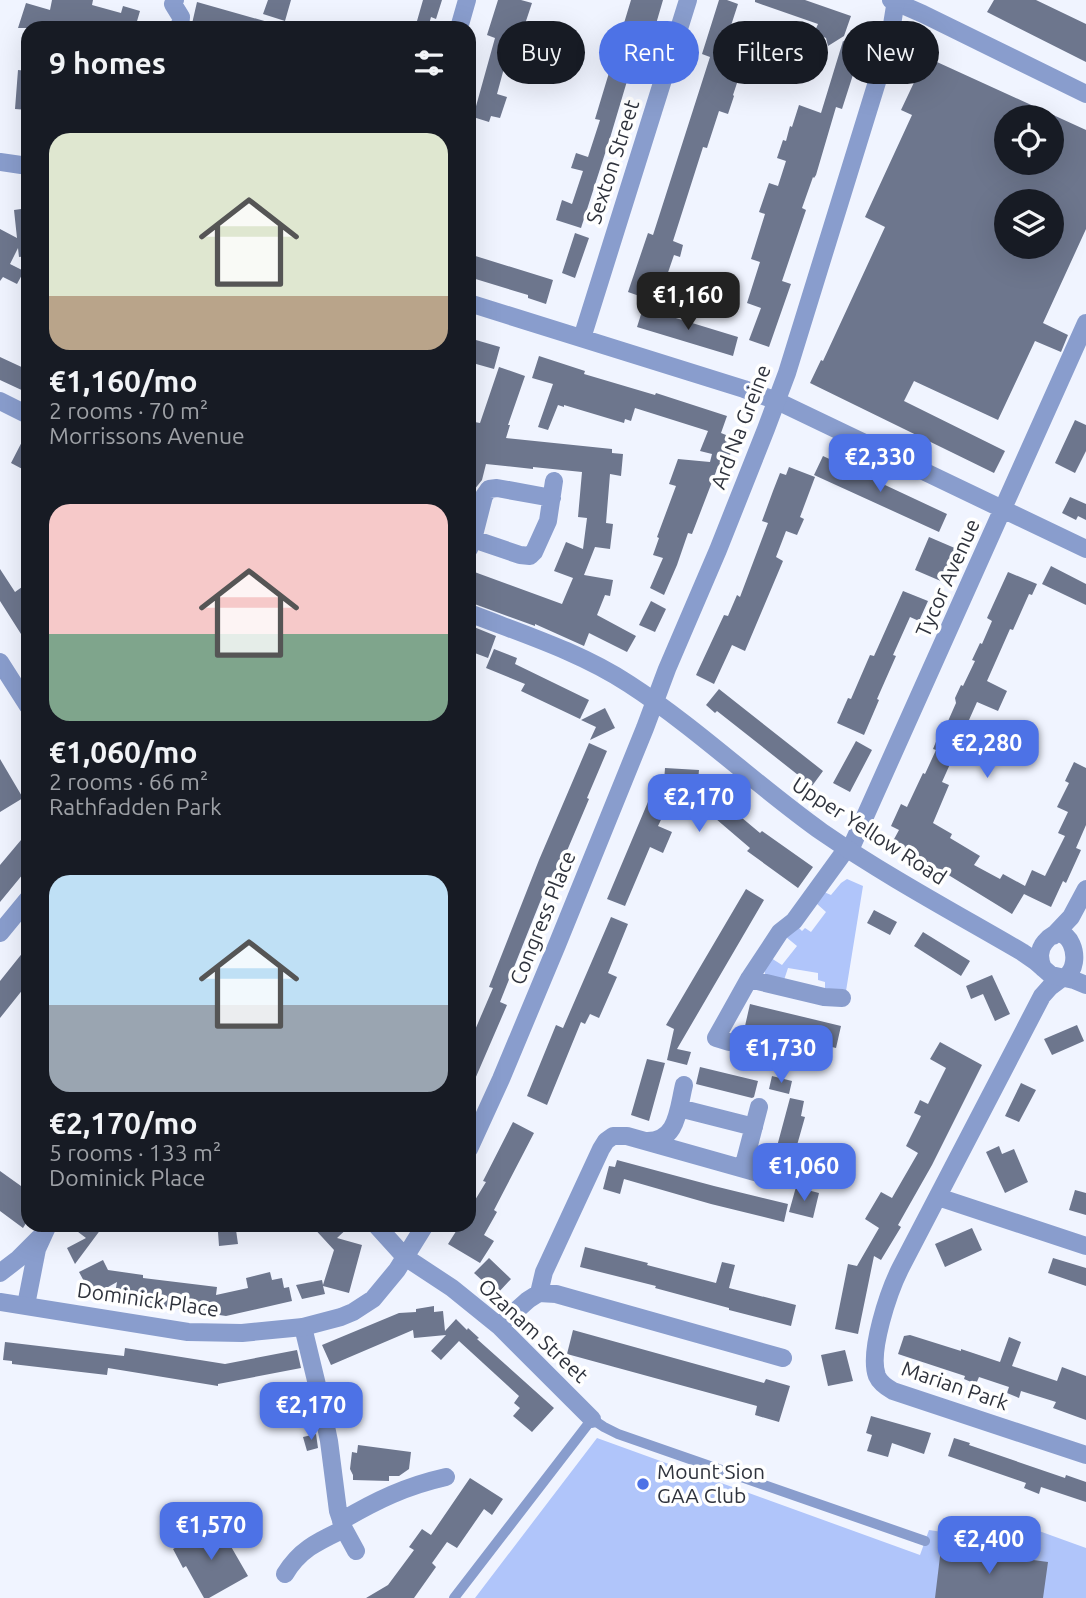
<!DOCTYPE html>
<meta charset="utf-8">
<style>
:root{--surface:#171b24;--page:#242831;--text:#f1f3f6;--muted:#9ea1a6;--accent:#4d72e6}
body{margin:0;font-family:Ubuntu,sans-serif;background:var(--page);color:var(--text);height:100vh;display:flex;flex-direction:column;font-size:26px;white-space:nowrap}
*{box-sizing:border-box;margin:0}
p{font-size:23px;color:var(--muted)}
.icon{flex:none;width:38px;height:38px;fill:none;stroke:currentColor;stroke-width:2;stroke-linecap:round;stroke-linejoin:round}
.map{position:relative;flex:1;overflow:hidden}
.panel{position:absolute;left:21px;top:21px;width:455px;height:1211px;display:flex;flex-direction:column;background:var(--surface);border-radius:21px;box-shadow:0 7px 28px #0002}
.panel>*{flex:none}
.hud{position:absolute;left:497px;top:21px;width:483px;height:63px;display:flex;gap:14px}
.tools{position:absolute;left:994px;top:105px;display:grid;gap:14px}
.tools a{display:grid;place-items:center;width:70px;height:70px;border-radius:50%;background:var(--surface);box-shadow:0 7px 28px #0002;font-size:35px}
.price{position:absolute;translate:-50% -60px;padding:0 16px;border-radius:14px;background:var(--accent);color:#fff;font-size:23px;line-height:46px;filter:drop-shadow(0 2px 4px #0008)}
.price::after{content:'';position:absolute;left:50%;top:42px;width:21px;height:16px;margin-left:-10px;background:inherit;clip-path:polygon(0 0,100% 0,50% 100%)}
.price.on{background:#222;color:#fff}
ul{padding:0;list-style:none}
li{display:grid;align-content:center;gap:14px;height:371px;padding:0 28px}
li span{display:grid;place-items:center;height:217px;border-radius:21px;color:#555}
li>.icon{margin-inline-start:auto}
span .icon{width:126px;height:126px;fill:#fffc;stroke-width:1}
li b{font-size:30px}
h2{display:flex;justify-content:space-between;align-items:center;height:84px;padding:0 28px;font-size:30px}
.chip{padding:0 24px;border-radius:32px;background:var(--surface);box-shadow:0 7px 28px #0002;font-size:24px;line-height:63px}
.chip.on{background:var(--accent);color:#fff}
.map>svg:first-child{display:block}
.green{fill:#b0c5fa}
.building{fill:#6d768d;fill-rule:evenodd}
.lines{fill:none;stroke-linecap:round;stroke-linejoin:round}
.service{stroke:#899dcd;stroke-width:10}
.minor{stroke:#899dcd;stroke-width:18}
.tertiary{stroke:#899dcd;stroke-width:18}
.poi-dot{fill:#4d72e6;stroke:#fff;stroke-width:2.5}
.labels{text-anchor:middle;stroke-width:7;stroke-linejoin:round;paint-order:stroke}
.street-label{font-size:21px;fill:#2f333d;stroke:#fff}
.poi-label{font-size:21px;fill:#2f333d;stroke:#fff;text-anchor:start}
</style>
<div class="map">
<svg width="1086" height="1598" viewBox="0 0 1086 1598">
<rect width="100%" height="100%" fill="#f0f4ff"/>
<path class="green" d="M847 879 863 886 846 991 825 990V982L818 980V973L788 968 784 980 765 974 764 968 771 958 782 965 797 946 786 937 797 926 802 931 805 928 811 932 826 912 816 903 824 892 831 895 841 883Z
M597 1438 920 1555 929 1530 956 1534 1039 1531 1086 1548V1598H475Z"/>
<path class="building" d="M52 0H93L92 5 121 13 123 6 140 11 135 28H18L26 3 50 10Z
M268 0H291L285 21 263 14Z
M423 0H442L436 19 431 17 428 28H415Z
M498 0H521L532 3 525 24 528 25 523 42 512 39 497 94 507 97 500 118 491 116 489 122 473 117 495 38 487 35Z
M631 0H663L656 24 645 21 610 138 581 228 556 220 562 200 572 204 583 171 571 168 576 153 588 157 600 120 595 119Z
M719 0H727L738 4 724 47 734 51 727 73 739 77 733 95 734 96 728 114 719 111 707 148 703 147 673 241 683 245 680 257 674 255 663 287 653 284 648 299 628 292 648 233 653 235 710 57 702 54Z
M755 0H805L851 16 844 36 828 46 826 38 814 33 818 24 755 2Z
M994 0H1036L1086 24V62L987 12Z
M197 2 275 24V28H191Z
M843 41 859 46 856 55 859 56 842 109 836 107 816 175 814 178 813 177 802 208 806 210 782 281 791 284 769 347 749 340 761 308 747 303 760 262 751 259 765 214 759 212 769 183 778 186 786 161 777 158 783 140 786 141 790 126 792 127 799 105 821 113Z
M926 57 1086 130V229L1043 323 1068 335 1061 352 1035 341 998 420 914 381 904 401 1005 451 994 473 810 383 821 360 823 361 885 227 865 217 912 115 901 110ZM1006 117H1052V163H1006ZM1006 201H1052V247H1006Z
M18 70 28 71V110L15 109Z
M28 208V256L19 257 18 248 10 264 24 271 17 284 3 277 0 281V229L17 238 14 210Z
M575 233 589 238 575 278 562 273Z
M469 254 553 280 546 304 528 298V295L469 277Z
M643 308 738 337 733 356 637 327Z
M469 338 500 347 494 369 469 362Z
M539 356 585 371 584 374 655 395 656 393 727 416 721 433 736 439 724 471 717 469 692 534 688 533 677 565 664 595 650 588 663 558 653 555 659 538 657 537 676 486 669 484 678 459 710 462 712 454 700 451 708 431 635 408 631 421 625 419 624 423 564 405V407L558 405 548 430 538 427 553 384 532 378Z
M0 357 28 370V393L0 380Z
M499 367 525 376 508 425H510L506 438 612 449V453L623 454 621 476 610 474 606 523 613 524 610 549 595 547 584 575 613 580 610 596 605 595 597 615 636 636 627 652 589 633 584 646 535 624V626L469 602V570L562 604 573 578 554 571 566 542 583 549 587 518 578 517 582 472 533 467V469L486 464 482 480 474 490 469 509V421L480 423Z
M1075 420 1086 425V451L1075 473 1055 463Z
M28 430V472L11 463Z
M823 456 947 514 939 532 814 475Z
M789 467 815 477 800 517 804 519 797 535 786 531 776 557 783 561 745 651 732 645 714 684 696 675 724 615 728 616 737 595 740 597 768 523 762 521 773 491 780 473 786 475Z
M1070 497 1086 504V520L1078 516 1076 520 1062 513Z
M929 537 957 549 943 582 915 570Z
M1051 566 1086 584V605L1042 584Z
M0 569 15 592 22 587 28 595V645L0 601Z
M1008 572 1037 584 1032 595 1029 594 1013 630 1010 629 987 681 1007 691 998 711 977 702 965 729 977 734 970 748 959 744 942 782 949 785 933 823 952 834 950 838 980 856 974 865 1000 879 1003 874 1025 886 1032 870 1045 876 1065 836 1058 833 1068 812 1057 807 1069 783 1065 781 1074 762 1086 768V825L1076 848 1081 850 1066 883 1063 881 1051 907 1024 894 1012 914 893 841 899 830 891 826 901 804 907 807 923 773 925 774 936 750 933 749 942 727 945 728 956 703 955 698 961 685 963 686 975 661 972 660 980 643 982 644 992 621 987 618Z
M903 591 928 601 919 621 910 617 893 655 896 656 877 699 879 700 864 735 837 723 848 698 851 699 870 655 874 656Z
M651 601 666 609 655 632 639 625Z
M469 625 496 636 488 658 472 652 473 650 469 649Z
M494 649 517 658 515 664 589 700 580 719 521 691 525 684 486 668Z
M719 689 823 771 812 786 717 711 715 713 706 705Z
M605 708 615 728 590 740 596 727 581 720Z
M856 741 872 750 850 792 833 783Z
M589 743 607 751 587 798 589 799 555 879 550 877 500 1002 507 1005 469 1093V1044L493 988 489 987 539 860Z
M0 759 23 798 0 812Z
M665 768 699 770 698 781 760 833 762 831 813 867 798 888 747 851 750 848 702 807 697 813 674 793 658 826 672 832 663 853 650 847 625 906 607 899 653 790 663 795Z
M21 840 28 846V868L0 902V865Z
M746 889 764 900 677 1049 691 1052 687 1065 667 1060 674 1029 666 1025Z
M874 910 897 922 890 935 867 923Z
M611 917 628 924 608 973 617 977 599 1018 590 1014 585 1024 581 1022 547 1105 527 1096 556 1025 563 1028Z
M923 932 970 961 961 976 914 946Z
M28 946V983L0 1018V981Z
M992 975 1010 1014 995 1021 983 994 971 999 966 986Z
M750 1004 841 1026 836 1048 745 1026Z
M1077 1025 1084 1041 1052 1055 1044 1039Z
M940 1042 982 1065 932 1165 898 1225 901 1227 881 1260 874 1256 858 1334 835 1329 848 1264 857 1266 879 1228 865 1219 881 1192 892 1198 918 1153 906 1146 921 1116 914 1113 920 1100 928 1104 946 1068 930 1059Z
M647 1059 665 1063 649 1121 631 1115Z
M700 1067 758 1081 754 1097 752 1098 696 1084Z
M772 1076 792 1081 789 1094 769 1089Z
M1021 1083 1036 1090 1019 1122 1005 1116Z
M790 1098 804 1101 801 1116 805 1117 790 1170 772 1165Z
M513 1122 534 1133 494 1210 497 1212 484 1235 494 1241 480 1263 448 1244 460 1225H469V1210L486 1182 483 1181Z
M999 1146 1002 1154 1014 1149 1028 1182 1005 1193 986 1152Z
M617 1160 714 1186 788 1204 784 1222 711 1204 624 1179 620 1194 603 1189 609 1166 615 1167Z
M0 1171 28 1191V1220L23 1228 0 1211Z
M796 1187 819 1193 813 1218 789 1212Z
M1075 1190 1086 1193V1215L1069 1210Z
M69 1225H104L75 1264 67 1248 86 1238Z
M311 1225H351L337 1238 362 1245 349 1293 323 1286 325 1294 302 1299 296 1285 322 1280 323 1285 334 1250Z
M972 1228 982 1250 945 1267 935 1244Z
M236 1230 238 1244 219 1246 218 1232Z
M585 1247 648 1263 647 1265 716 1283 722 1262 735 1265 729 1288 796 1305 791 1326 729 1310V1308L655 1288 656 1286 580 1267Z
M489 1258 511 1279 497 1294 474 1273Z
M1053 1258 1086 1268V1286L1048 1273Z
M103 1260 108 1270 143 1275V1278L217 1287 216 1295 248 1288 246 1278 270 1272 272 1280 282 1278 284 1288 289 1287 292 1301 226 1316 114 1299 117 1282 92 1296 79 1272Z
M434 1306V1312L443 1311 445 1331 456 1319 467 1330 468 1328 479 1338 477 1339 554 1408 532 1432 513 1416 520 1408 514 1403 519 1396 459 1341 441 1360 431 1351 446 1335 414 1338 413 1330 331 1365 322 1345 399 1313 416 1312V1309Z
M573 1330 764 1383 766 1379 790 1386 779 1422 755 1415 757 1406 567 1354Z
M910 1335 961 1351V1349L1000 1362 1009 1337 1021 1342 1012 1366 1057 1381 1062 1367 1086 1376V1420L1053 1408 1056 1402 1021 1391 1019 1398 1007 1393 1009 1387 979 1377 976 1384 964 1379 965 1376 898 1354 904 1336Z
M5 1342 124 1356 125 1348 225 1364 297 1350 301 1368 218 1384V1386L108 1368 107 1375 12 1364V1361L3 1360Z
M845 1350 853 1381 828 1386 821 1355Z
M871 1416 931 1433 924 1454 892 1443 888 1457 867 1451 872 1435 866 1433Z
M316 1434 318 1448 307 1451 303 1437Z
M954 1438 970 1443 969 1445 1065 1478 1066 1475 1086 1482V1502L1041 1487 1039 1494 1024 1488 1026 1483 948 1456Z
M358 1445 411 1452 409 1469 399 1476H389V1481L353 1480V1475L350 1469 352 1452 357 1453Z
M470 1478 503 1499 492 1515 484 1509 457 1548 447 1542 432 1563 436 1567 414 1598H366L388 1585 414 1550 409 1547 422 1529 431 1535Z
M218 1524 248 1576 209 1598H204L186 1566 183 1568 173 1549Z
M941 1548 1048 1562 1043 1598H935Z"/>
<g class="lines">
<path class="service" d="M454 1598 592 1419 604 1427 618 1434 925 1541"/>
<path class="minor" d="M175 0 173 4 181 17 180 28
M891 0 923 14 1086 94
M459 28 467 0
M0 162 28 166
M469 303 744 389 777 401 1086 549
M582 338 688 0
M473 539 484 496 489 489 497 488 552 498
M469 549 473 539 520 555 530 556 534 552 548 521 554 481
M850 850 1086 323
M0 933 28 899
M1062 978 1050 987 1042 996 900 1269C889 1291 868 1352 877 1376 880 1383 886 1387 893 1391L1086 1455
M749 979 824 997 842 998
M729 1042 716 1038 749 979 780 932 794 921 847 848
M679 1108 754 1127
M645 1141C678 1143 678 1109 684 1085
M743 1168 759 1107
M938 1197 1086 1246
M405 1257 452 1288 499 1326 592 1419
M0 1273 18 1259 39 1238
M539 1293 556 1294 783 1358
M26 1305 37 1249 48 1225
M499 1326 528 1300 539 1293 544 1272 601 1149 606 1141 613 1136H627L776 1178
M303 1327 319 1393 329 1441 338 1511 344 1529 356 1551
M341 1521C377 1500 406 1486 446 1477
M285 1574C300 1549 319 1541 344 1529"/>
<path class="tertiary" d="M0 401 28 415
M469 613C523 634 580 652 629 684 697 728 756 785 822 832 886 876 955 913 1022 952L1035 961 1051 975 1074 980 1086 985
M0 662 28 706
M1053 936 1071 917 1086 889
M1043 968C1039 959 1038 950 1045 942 1068 914 1086 964 1065 977
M469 1149 501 1079 557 945 645 728 667 669 718 550 766 429 787 373 881 69 890 37 896 0
M376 1225 405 1257
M0 1302 188 1332 242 1333 303 1327 341 1317 353 1312 373 1299 397 1270 425 1225"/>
</g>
<circle class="poi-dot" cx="643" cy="1484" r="7"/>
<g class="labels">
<g class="street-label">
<text transform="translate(613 162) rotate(-72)" y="7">Sexton Street</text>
<text transform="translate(741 427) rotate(-69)" y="7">Ard Na Greine</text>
<text transform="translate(948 578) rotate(-66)" y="7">Tycor Avenue</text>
<text transform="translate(869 831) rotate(33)" y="7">Upper Yellow Road</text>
<text transform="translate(543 918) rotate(-68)" y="7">Congress Place</text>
<text transform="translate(148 1300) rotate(8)" y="7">Dominick Place</text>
<text transform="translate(533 1331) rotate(43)" y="7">Ozanam Street</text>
<text transform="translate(955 1386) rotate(19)" y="7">Marian Park</text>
</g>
<g class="poi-label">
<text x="657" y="1479">Mount Sion<tspan x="657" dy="24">GAA Club</tspan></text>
</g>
</g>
</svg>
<div class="tools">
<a><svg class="icon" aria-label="locate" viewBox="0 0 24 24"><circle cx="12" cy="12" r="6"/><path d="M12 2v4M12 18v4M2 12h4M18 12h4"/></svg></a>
<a><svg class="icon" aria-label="layers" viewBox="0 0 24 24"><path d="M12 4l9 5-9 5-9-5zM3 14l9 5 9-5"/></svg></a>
</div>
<b class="price on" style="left:688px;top:332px">€1,160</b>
<b class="price" style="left:880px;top:494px">€2,330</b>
<b class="price" style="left:987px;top:780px">€2,280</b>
<b class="price" style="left:699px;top:834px">€2,170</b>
<b class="price" style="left:781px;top:1085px">€1,730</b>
<b class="price" style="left:804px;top:1203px">€1,060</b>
<b class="price" style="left:311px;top:1442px">€2,170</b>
<b class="price" style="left:211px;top:1562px">€1,570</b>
<b class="price" style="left:989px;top:1576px">€2,400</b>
<div class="hud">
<a class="chip">Buy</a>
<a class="chip on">Rent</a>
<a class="chip">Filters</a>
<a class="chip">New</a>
</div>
<section class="panel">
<h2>9 homes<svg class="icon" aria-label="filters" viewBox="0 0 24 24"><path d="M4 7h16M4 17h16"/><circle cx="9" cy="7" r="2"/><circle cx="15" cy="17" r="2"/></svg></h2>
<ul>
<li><span style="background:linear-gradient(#dfe7d0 75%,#b9a48a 0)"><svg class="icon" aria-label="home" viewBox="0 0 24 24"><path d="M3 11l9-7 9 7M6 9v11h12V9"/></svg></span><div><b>€1,160/mo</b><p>2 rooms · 70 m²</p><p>Morrissons Avenue</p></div></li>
<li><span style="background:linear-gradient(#f6c9c9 60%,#7fa58c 0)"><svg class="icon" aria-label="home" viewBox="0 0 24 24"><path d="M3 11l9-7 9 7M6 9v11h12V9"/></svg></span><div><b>€1,060/mo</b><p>2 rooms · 66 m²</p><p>Rathfadden Park</p></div></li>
<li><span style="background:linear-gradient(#bfe0f5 60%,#9aa5b1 0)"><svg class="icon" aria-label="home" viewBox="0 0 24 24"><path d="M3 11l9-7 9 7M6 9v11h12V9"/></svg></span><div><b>€2,170/mo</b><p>5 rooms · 133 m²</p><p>Dominick Place</p></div></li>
</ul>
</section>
</div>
